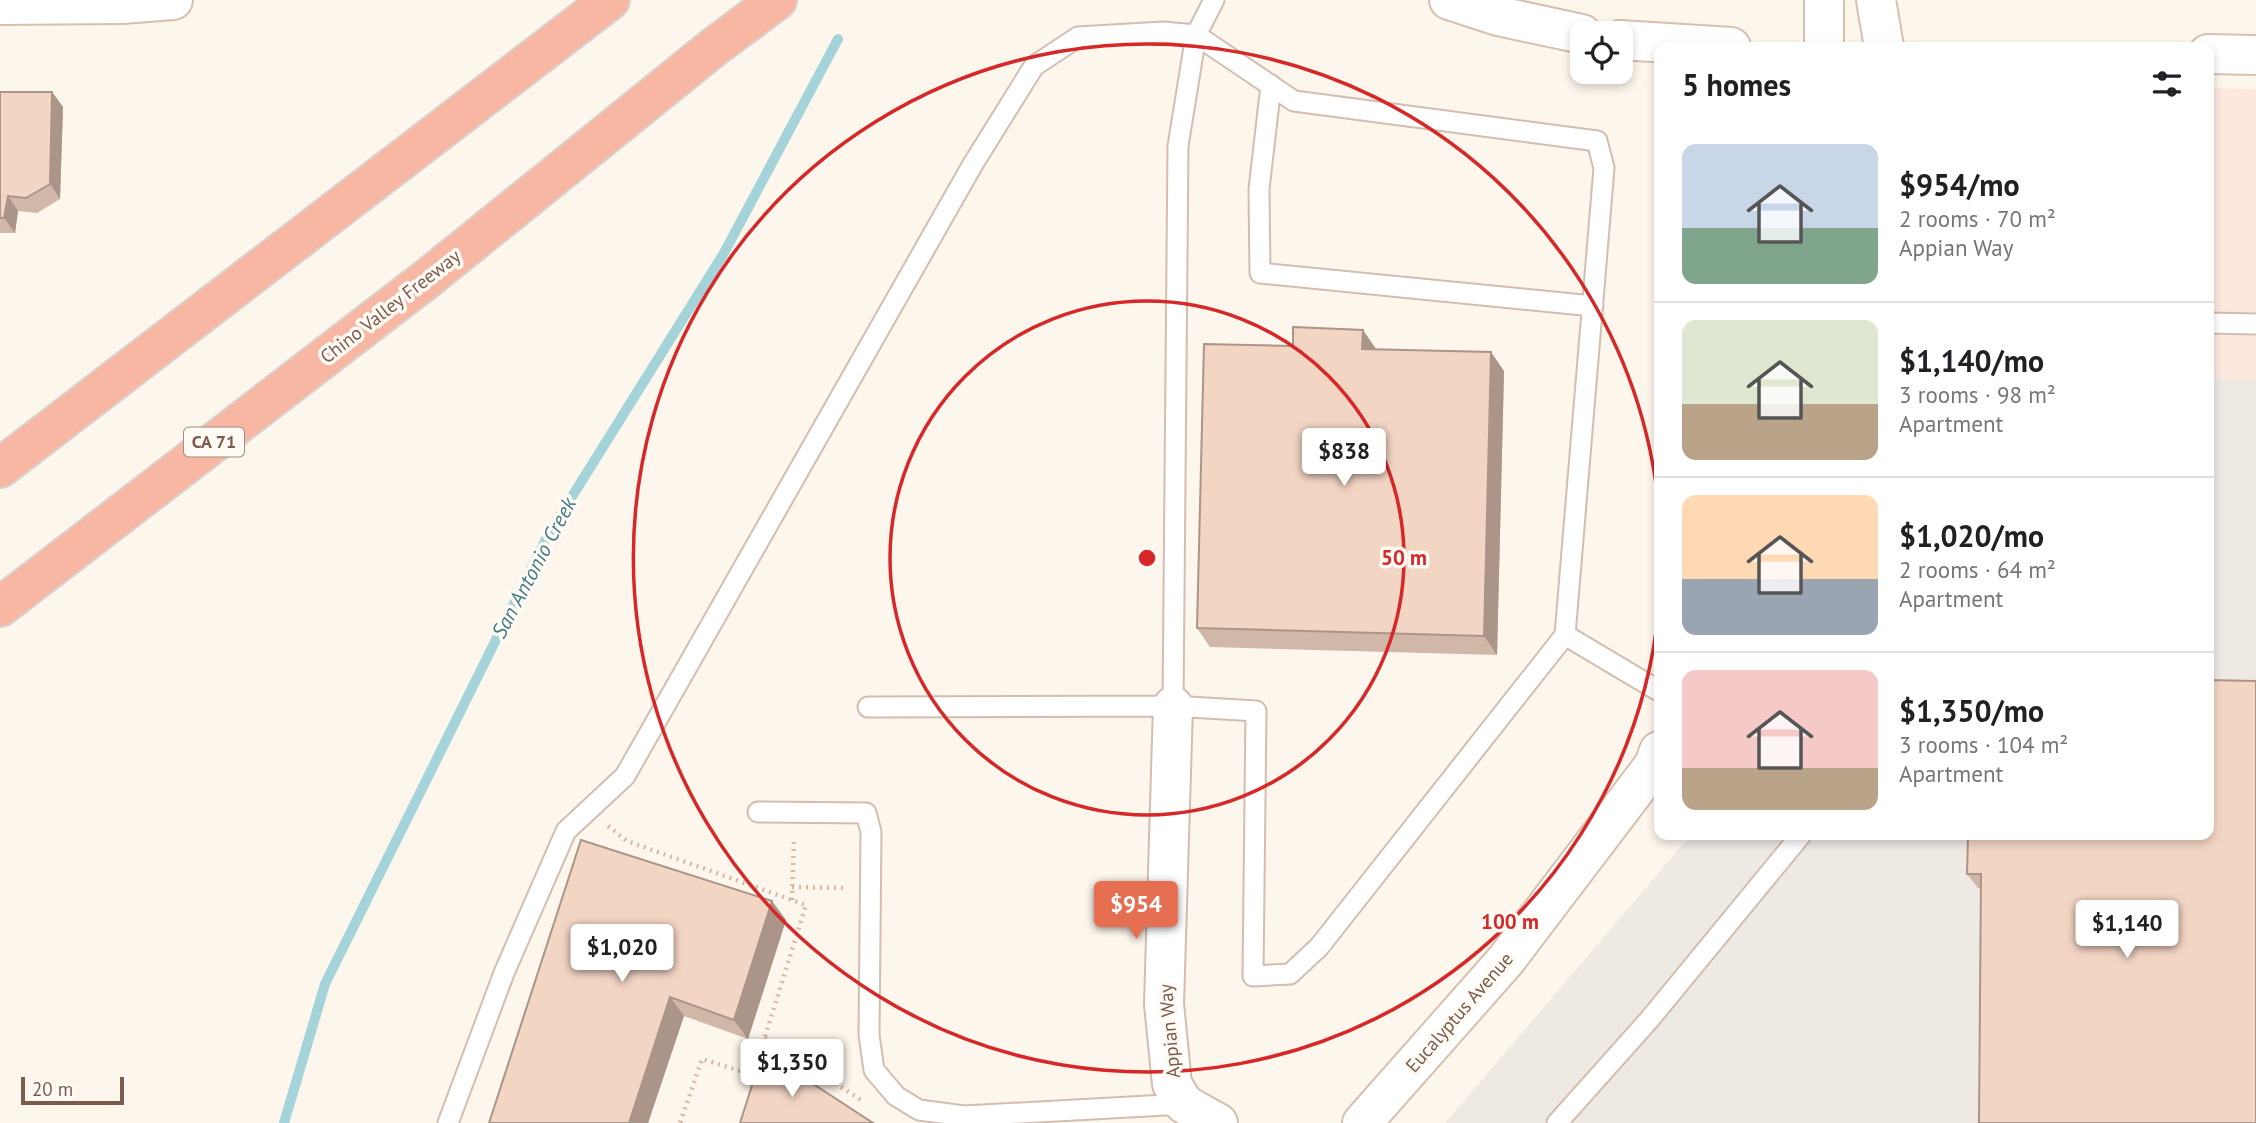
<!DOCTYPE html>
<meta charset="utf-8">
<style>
:root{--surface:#fff;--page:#f2f2f2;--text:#202124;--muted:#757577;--line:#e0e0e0;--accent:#e76f51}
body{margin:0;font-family:"PT Sans",sans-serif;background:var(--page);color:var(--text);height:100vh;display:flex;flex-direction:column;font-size:26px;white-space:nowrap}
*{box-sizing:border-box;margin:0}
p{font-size:23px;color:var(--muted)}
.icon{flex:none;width:38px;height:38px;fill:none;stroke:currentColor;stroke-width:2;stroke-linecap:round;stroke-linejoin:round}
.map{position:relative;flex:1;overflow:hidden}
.panel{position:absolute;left:1654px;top:42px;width:560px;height:798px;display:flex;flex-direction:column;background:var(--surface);border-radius:14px;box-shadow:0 4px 10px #0003}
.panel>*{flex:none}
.buttons{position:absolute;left:1570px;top:21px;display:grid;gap:14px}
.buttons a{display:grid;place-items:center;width:63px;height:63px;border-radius:14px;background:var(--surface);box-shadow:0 4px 10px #0003;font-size:35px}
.scale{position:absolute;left:21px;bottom:18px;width:103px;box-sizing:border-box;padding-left:7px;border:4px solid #7a5c4d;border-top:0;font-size:19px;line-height:24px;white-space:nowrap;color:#7a5c4d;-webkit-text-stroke:5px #fffaf3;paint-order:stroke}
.price{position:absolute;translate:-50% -60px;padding:0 16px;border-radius:7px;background:#fff;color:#222;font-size:23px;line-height:46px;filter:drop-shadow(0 2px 4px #0008)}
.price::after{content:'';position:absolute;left:50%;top:42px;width:21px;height:16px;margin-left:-10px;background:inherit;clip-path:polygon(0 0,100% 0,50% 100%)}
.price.active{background:var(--accent);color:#fff}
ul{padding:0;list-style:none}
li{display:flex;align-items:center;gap:21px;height:175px;padding:0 28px}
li+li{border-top:2px solid var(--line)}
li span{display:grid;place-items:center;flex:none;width:196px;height:140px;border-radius:14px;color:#555}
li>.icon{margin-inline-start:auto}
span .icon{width:84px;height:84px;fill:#fffc;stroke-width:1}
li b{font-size:30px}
h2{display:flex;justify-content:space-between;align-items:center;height:84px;padding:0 28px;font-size:30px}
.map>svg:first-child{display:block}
.commercial{fill:#fde8e0}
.industrial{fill:#efe9e4}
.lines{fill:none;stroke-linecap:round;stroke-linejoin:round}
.stream{stroke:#a5d3da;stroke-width:10}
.lane-casing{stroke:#d1beb0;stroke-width:23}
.street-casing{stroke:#d1beb0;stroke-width:42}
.secondary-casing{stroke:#d6c0b0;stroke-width:42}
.highway-casing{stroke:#dad1cd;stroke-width:42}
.path{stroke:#d9b8a5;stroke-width:4.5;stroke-dasharray:2 5;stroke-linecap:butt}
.lane{stroke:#fff;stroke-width:19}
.street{stroke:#fff;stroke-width:38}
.secondary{stroke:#fff;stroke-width:38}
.highway{stroke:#f7b7a3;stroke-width:38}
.wall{fill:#d1b7a8}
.shaded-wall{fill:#aa9588}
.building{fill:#f3d5c3;stroke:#aa9588;stroke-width:2}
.ring{fill:none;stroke:#d62828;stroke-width:3.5}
.labels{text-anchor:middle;stroke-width:7;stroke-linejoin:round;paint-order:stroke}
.shield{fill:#fffaf3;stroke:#a28b7f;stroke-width:2}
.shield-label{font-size:18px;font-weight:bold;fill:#7a5c4d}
.street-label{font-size:19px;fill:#7a5c4d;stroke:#fffaf3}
.water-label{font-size:21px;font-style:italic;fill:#437c86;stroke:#fffaf3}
.centre{fill:#d62828;stroke:#fffaf3;stroke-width:3.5}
.ring-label{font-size:21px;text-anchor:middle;font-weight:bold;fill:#d62828;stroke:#fffaf3;stroke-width:7;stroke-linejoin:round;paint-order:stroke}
</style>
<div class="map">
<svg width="2256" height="1123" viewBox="0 0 2256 1123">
<rect width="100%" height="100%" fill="#fdf6ec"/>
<path class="commercial" d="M2209 88 2256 89V379H2209Z"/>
<path class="industrial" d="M2209 379H2256V1123H1445L1691 835H2208Z"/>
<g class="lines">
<path class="stream" d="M284 1123 325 984 548 535 724 253 838 39"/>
<g class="lane-casing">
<path id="lane" d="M1271 85 1259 189 1260 273 1593 306
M2208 323 2256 324
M1173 706 1178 146 1196 35 1214 0
M868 707 1173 706 1256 711 1253 976 1290 974 1319 947 1565 635
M758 812 866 813 871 832 869 1035 874 1070 896 1096 919 1110 964 1116 1184 1104
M448 1123 504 973 566 831 625 776 973 164 1034 66 1078 37 1163 32 1196 35 1294 101 1597 141 1604 168 1565 635 1659 691
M1557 1123 1649 1020 1801 835"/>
</g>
<g class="street-casing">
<path id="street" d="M1173 706 1164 1004 1172 1084 1184 1104 1218 1123"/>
</g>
<g class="secondary-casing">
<path id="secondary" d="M1449 0 1498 16 1582 34
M1824 0V47
M1876 0 1884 47
M0 5 122 4 173 0
M1620 40 1731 47
M2208 54 2256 55
M1362 1123 1506 960 1654 765 1659 751"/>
</g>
<g class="highway-casing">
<path id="highway" d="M0 468 610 0
M0 607 428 278 714 47 777 0"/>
</g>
<path class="path" d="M608 826 627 841 806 905 753 1075 702 1059 680 1123
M792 887 845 888
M792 900 794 838
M765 1037 861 1100"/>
<use href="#lane" class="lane"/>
<use href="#street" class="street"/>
<use href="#secondary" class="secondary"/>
<use href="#highway" class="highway"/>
</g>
<path class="wall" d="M0 92H52L63 107 60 199 37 213 18 211 15 233H0Z
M1376 349 1504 371 1497 655 1210 647 1197 628Z
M2208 835 1981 889 1978 888 1967 874Z
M772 901 786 920 748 1039 684 1016 648 1123H489Z"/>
<path class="shaded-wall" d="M52 92 63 107 60 199 50 184Z
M8 196 18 211 15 233 4 218Z
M1363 330 1376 349V368L1362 349Z
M1491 352 1504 371 1497 655 1484 636Z
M772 901 786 920 748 1039 734 1020Z
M670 997 684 1016 648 1123H629Z"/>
<path class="building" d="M0 92H52L50 184 26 198 8 196 4 218H0Z
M1293 327 1363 330 1362 349 1491 352 1484 636 1197 628 1204 344 1293 346Z
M2208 680 2256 681V1123H1979L1981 874H1967L1968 835H2208Z
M581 840 772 901 734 1020 670 997 629 1123H489Z
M763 1051 873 1123H740Z"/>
<g class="ring">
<circle cx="1147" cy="558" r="257"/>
<path d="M1659 607A514 514 0 1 1 1659 509"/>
</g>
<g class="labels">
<rect class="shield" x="184" y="427.5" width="60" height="29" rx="5"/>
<g class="shield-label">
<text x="214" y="448">CA 71</text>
</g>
<g class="street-label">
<text transform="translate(390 306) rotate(-38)" y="7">Chino Valley Freeway</text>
<text transform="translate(1459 1012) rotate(-49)" y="7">Eucalyptus Avenue</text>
<text transform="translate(1169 1031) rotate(-95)" y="7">Appian Way</text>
</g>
<g class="water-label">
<text transform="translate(534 568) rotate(-62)" y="7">San Antonio Creek</text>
</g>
</g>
<circle cx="1147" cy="558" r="10" class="centre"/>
<g class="ring-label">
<text x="1404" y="565">50 m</text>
<text x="1510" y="929">100 m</text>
</g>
</svg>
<div class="buttons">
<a><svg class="icon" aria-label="locate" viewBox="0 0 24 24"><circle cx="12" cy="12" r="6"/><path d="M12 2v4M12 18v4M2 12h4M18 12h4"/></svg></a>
</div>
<div class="scale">20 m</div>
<b class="price" style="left:1344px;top:488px">$838</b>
<b class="price active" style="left:1136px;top:941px">$954</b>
<b class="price" style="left:2127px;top:960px">$1,140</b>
<b class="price" style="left:622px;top:984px">$1,020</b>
<b class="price" style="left:792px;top:1099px">$1,350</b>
<section class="panel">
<h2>5 homes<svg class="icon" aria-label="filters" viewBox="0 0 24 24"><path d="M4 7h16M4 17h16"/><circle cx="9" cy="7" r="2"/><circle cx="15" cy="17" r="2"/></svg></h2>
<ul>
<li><span style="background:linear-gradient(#c9d6e8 60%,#7fa58c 0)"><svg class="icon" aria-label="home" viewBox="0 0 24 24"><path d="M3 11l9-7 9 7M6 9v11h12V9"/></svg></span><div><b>$954/mo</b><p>2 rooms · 70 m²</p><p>Appian Way</p></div></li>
<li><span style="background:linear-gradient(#dfe7d0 60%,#b9a48a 0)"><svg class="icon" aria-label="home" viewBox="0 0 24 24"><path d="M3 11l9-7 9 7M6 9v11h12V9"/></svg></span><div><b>$1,140/mo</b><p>3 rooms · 98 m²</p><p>Apartment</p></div></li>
<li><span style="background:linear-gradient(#ffd9b3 60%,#9aa5b1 0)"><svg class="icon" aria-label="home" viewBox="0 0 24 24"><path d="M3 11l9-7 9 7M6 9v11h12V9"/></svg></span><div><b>$1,020/mo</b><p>2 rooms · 64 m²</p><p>Apartment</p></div></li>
<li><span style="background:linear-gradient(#f6c9c9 70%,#b9a48a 0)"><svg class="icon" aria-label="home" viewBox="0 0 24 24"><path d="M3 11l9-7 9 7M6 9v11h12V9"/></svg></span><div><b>$1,350/mo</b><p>3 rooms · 104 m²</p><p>Apartment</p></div></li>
</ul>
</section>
</div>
